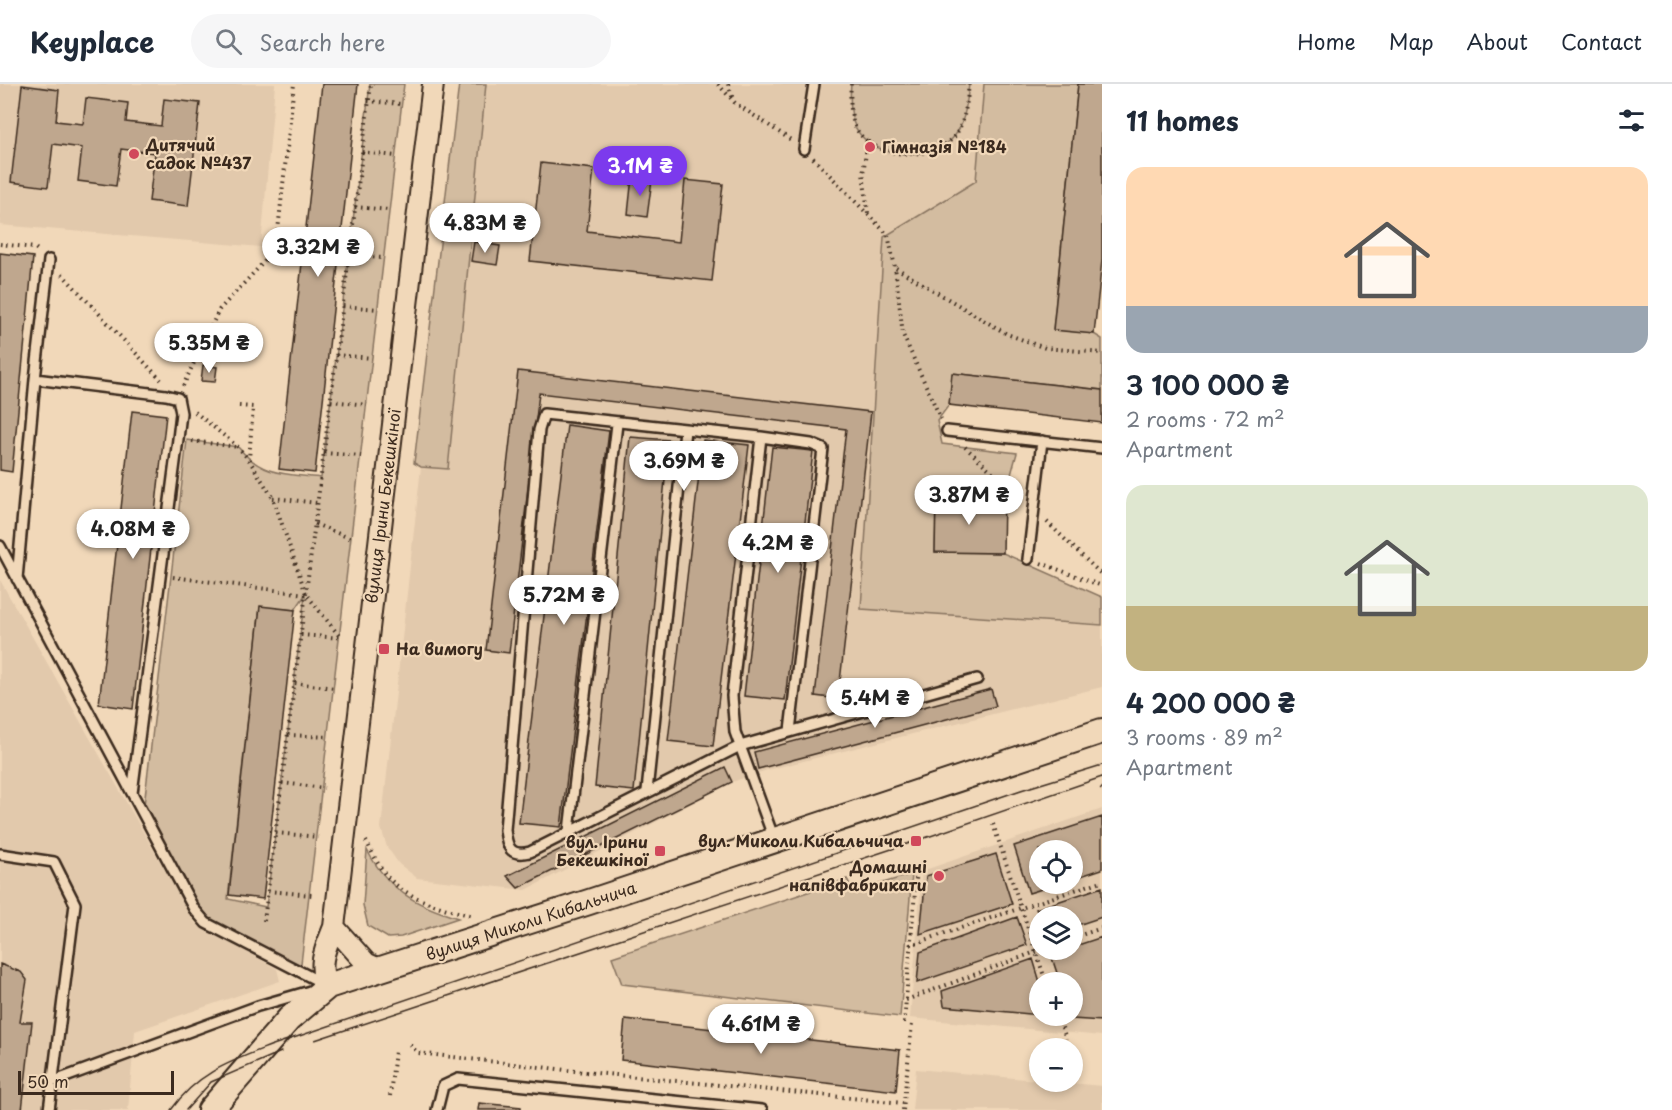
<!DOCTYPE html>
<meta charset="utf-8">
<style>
:root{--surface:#fff;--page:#f6f6f7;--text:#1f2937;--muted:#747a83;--line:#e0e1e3;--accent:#7c3aed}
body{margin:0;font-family:"Playpen Sans",sans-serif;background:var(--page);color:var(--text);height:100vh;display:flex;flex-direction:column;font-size:22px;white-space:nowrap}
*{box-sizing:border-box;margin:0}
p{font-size:20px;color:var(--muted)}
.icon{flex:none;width:33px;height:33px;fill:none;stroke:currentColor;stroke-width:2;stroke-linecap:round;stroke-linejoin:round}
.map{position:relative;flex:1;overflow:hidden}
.sheet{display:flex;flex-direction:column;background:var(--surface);width:570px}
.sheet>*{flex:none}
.buttons{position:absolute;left:1029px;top:756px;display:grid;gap:12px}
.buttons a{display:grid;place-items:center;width:54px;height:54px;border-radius:50%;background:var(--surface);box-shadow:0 3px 9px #0003;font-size:30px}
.scale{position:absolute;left:18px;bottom:15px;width:156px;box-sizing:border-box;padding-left:6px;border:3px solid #3b2a1e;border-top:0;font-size:16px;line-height:21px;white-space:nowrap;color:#3b2a1e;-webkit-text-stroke:4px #f1d8b9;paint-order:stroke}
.price{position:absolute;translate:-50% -51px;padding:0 14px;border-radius:21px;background:#fff;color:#222;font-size:20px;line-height:39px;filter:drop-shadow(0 2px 3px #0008)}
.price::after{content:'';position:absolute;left:50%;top:36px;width:18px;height:14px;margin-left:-9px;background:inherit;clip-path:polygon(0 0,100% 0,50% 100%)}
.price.selected{background:var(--accent);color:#fff}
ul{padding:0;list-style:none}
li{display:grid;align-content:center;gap:12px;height:318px;padding:0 24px}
li span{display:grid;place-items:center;height:186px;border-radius:18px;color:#555}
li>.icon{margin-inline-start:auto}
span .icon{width:108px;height:108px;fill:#fffc;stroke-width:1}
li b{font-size:26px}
h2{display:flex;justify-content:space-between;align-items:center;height:72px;padding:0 24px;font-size:26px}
header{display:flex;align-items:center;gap:36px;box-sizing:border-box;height:84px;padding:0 30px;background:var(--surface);border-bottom:2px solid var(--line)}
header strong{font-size:28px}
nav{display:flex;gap:33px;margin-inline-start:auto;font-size:21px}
.search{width:420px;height:54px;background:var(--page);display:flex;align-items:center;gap:15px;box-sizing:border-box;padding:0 21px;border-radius:33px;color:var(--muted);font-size:22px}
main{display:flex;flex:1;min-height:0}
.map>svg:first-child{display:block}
.built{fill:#e2c9ac;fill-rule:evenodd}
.green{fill:#d3bca0;stroke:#87735f;stroke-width:1.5;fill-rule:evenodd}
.building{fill:#bfa78e;stroke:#3b2a1e;stroke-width:1.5}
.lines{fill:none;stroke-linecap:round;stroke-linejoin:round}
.service-casing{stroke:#3b2a1e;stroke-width:14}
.minor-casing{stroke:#3b2a1e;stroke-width:24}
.tertiary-casing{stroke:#3b2a1e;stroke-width:28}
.path{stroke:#3b2a1e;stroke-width:4;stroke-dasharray:1.5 4.5;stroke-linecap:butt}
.service{stroke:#f1d8b9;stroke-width:9}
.minor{stroke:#f1d8b9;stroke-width:20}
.tertiary{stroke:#f1d8b9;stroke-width:24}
.tram{stroke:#3b2a1e;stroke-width:1.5}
.poi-dot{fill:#d1495b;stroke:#f1d8b9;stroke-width:2}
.labels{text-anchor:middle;stroke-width:4.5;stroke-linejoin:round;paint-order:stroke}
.poi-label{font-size:16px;font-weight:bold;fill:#3b2a1e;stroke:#f1d8b9;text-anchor:start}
.street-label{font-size:16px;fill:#3b2a1e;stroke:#f1d8b9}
</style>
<header>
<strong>Keyplace</strong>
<div class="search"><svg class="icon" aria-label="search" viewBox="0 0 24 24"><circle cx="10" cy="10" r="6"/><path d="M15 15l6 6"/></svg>Search here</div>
<nav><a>Home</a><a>Map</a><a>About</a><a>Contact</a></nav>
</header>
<main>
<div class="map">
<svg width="1102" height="1026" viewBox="0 0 1102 1026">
<rect width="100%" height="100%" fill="#f1d8b9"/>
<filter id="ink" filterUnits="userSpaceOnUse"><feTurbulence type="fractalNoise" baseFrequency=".0167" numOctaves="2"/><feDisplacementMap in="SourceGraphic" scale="12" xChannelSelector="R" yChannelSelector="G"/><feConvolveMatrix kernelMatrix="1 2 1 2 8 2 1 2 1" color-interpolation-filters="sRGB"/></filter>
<g filter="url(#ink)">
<path class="built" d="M0 0H275L261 163 0 141Z
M486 0H990L976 97 862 525 1102 541V603L767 686 732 698 526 806 417 794 399 780 387 763 381 744 421 383 448 385Z
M0 496 195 839 277 885 280 897 135 947 128 1026H0Z
M1102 725V952L910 934 922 787ZM1040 766H1072V800H1040ZM1040 832H1072V866H1040ZM1040 898H1072V932H1040Z
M916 985 1102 1002V1026H912Z"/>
<path class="green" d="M370 0H404L300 888 206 839 143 730 187 356 238 363C262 392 286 390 321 394ZM305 511 266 823 228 815 260 523 295 526Z
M459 0H486L448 385 421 383 414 379Z
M851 0H969C967 17 965 43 951 56 925 79 864 74 853 37 850 27 850 10 851 0Z
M984 0H1078L1053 245 1094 250 1102 255V306L953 289 949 321 937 337 942 360 1017 369 1004 416 936 415 935 468 1003 469 1102 513V541L861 525 884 153 976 97Z
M367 766C388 806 415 821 458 834L401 853 388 854 368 842 363 821Z
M912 790 900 933 622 900 612 873 847 795 854 808Z"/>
<path class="building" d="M322 0H358L315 389 279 385Z
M1078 0H1102V176L1094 250 1053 246Z
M22 1 59 6 56 37 83 40 86 14 128 19 126 38 161 42 164 15 200 19 188 122 149 117 155 69 121 65 116 102 78 97 82 64 53 60 48 103 11 98Z
M541 79 594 85 587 147 679 158 685 96 723 100 712 197 530 177Z
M632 93 652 96 647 133 628 130Z
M474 158 500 162 497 181 471 177Z
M0 169 33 173 12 388 0 386Z
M203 281 217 283 215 298 201 297Z
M518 287 871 328 838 615 815 612 846 345 539 309 509 569 486 566Z
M952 289 1102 306V339L949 321Z
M132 327 166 331 133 625 99 620Z
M567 341 609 347 561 743 519 739Z
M630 353 669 356 634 707 595 703Z
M703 356 749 361 713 662 668 657Z
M772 363 813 367 785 616 744 612Z
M936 415 1004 416 1003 469 935 468Z
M260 522 295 526 263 815 229 811Z
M991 605 996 622 758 685 754 668Z
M725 683 732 698 518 804 507 792Z
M1102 733V785L1072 795V766H1040V800H1058L1029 809 1014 762Z
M996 770 1012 820 920 850 926 792Z
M1102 803V833L1072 843V832L1040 834 1036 825Z
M1017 833 1027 861 917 899 920 868Z
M1102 853V937L1072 935V898H1060L1051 871 1072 866V863Z
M1033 875 1040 898V931L944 922 942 907Z
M0 880 21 888 27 896 20 938H32L22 1026H0Z
M625 935 900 966 896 1007 621 976Z
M479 1019 521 1023V1026H478Z"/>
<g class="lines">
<g class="service-casing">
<path id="service" d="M804 65 814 0
M35 295 166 311 178 314 181 329 178 355 132 709
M947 347 1102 364
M761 353 732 612 735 648 774 755
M0 462 194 825 206 839 326 901
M1028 475 1042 357
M17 495 35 295 49 176
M790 647 823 365 811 360 761 353 544 330 539 346 505 746C507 763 510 773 530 768L740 662 977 595
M647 707 685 346
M569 747 617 340
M0 770 54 778 75 820 49 1026
M52 998 258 922 310 907
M437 1026 443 1002 458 995 762 1026"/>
</g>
<g class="minor-casing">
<path id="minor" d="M334 843 366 879 381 886
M328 902C316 882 326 863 334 843L433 0"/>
</g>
<g class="tertiary-casing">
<path id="tertiary" d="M210 1026 289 935 328 902 589 818 1102 647"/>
</g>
<path class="path" d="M718 0 735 19 791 56
M728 0 733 15
M851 0C850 10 850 27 853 37 864 74 925 79 951 56 965 43 967 17 969 0
M368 17 401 20
M868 56 863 89 868 129
M362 68 395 72
M813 74 888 151 895 183 903 251 941 335
M355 123 389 126
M0 160 35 164 40 168
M349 172 384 174
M896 184 1007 250 1045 264 1102 269
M62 190 161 296
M343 222 378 225
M336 271 372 274
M183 302 219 226 276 165 294 0
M331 317 367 321
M239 322 253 323 249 375
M195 328 238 363 249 376 273 414 306 510 341 554
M192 357 238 363
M965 363 1022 415
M324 369 361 372
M273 414 318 419
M1047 438 1102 491
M315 440 352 455
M1041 479 1102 502
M173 493 306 510
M301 551 341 554
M295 599 335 604
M288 651 329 653
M282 699 324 704
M1101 704 1102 705
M993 740 1046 898
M276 749 318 753
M366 757C371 766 376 777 382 786 401 814 442 824 473 832
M268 807 312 811
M264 837 371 0
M1072 854 1102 844
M910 861 1102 797
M906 916 1041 866
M1058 932 1066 955
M904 939 917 784
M410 961 418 969 575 987 903 1019
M390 1012 395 967
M903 1026 912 940"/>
<use href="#service" class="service"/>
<use href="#minor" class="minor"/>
<use href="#tertiary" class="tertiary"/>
<path class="tram" d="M315 956 916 757 1102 693
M171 1026C197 989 229 978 270 962L1021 706 1102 681
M186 1026 211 998 281 968"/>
</g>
</g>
<g class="poi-dot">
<circle cx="870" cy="63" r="6"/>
<circle cx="134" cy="70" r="6"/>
<rect x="378" y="559" width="12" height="12" rx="3"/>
<rect x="910" y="751" width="12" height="12" rx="3"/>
<rect x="654" y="761" width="12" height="12" rx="3"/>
<circle cx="939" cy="792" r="6"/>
</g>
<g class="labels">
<g class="poi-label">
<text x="146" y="67">Дитячий<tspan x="146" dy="18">садок №437</tspan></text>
<text x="882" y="69">Гімназія №184</text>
<text x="396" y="571">На вимогу</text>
<text x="904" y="763" text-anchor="end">вул. Миколи Кибальчича</text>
<text x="648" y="764" text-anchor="end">вул. Ірини<tspan x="648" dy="18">Бекешкіної</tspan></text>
<text x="927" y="789" text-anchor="end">Домашні<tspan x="927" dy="18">напівфабрикати</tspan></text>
</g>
<g class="street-label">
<text transform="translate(383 422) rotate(-83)" y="6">вулиця Ірини Бекешкіної</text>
<text transform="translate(531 837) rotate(-18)" y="6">вулиця Миколи Кибальчича</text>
</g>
</g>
</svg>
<div class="buttons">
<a><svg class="icon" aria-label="locate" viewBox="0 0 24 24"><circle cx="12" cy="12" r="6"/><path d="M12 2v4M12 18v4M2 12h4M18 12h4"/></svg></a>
<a><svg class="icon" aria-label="layers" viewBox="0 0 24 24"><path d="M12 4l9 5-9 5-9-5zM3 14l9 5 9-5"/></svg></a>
<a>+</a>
<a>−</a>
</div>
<div class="scale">50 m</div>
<b class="price selected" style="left:640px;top:113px">3.1M ₴</b>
<b class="price" style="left:485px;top:170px">4.83M ₴</b>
<b class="price" style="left:318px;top:194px">3.32M ₴</b>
<b class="price" style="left:209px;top:290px">5.35M ₴</b>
<b class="price" style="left:684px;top:408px">3.69M ₴</b>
<b class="price" style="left:969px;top:442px">3.87M ₴</b>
<b class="price" style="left:133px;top:476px">4.08M ₴</b>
<b class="price" style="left:778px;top:490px">4.2M ₴</b>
<b class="price" style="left:564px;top:542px">5.72M ₴</b>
<b class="price" style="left:875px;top:645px">5.4M ₴</b>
<b class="price" style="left:761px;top:971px">4.61M ₴</b>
</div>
<section class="sheet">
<h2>11 homes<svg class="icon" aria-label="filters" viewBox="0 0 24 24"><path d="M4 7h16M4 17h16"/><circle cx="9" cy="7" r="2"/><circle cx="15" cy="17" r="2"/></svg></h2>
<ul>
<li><span style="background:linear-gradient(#ffd9b3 75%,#9aa5b1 0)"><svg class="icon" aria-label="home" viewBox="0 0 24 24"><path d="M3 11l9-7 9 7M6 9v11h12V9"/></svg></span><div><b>3 100 000 ₴</b><p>2 rooms · 72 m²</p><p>Apartment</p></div></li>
<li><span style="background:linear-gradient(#dfe7d0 65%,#c2b280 0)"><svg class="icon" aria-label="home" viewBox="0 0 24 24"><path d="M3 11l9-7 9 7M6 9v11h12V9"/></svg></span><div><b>4 200 000 ₴</b><p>3 rooms · 89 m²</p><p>Apartment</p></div></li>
</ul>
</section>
</main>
